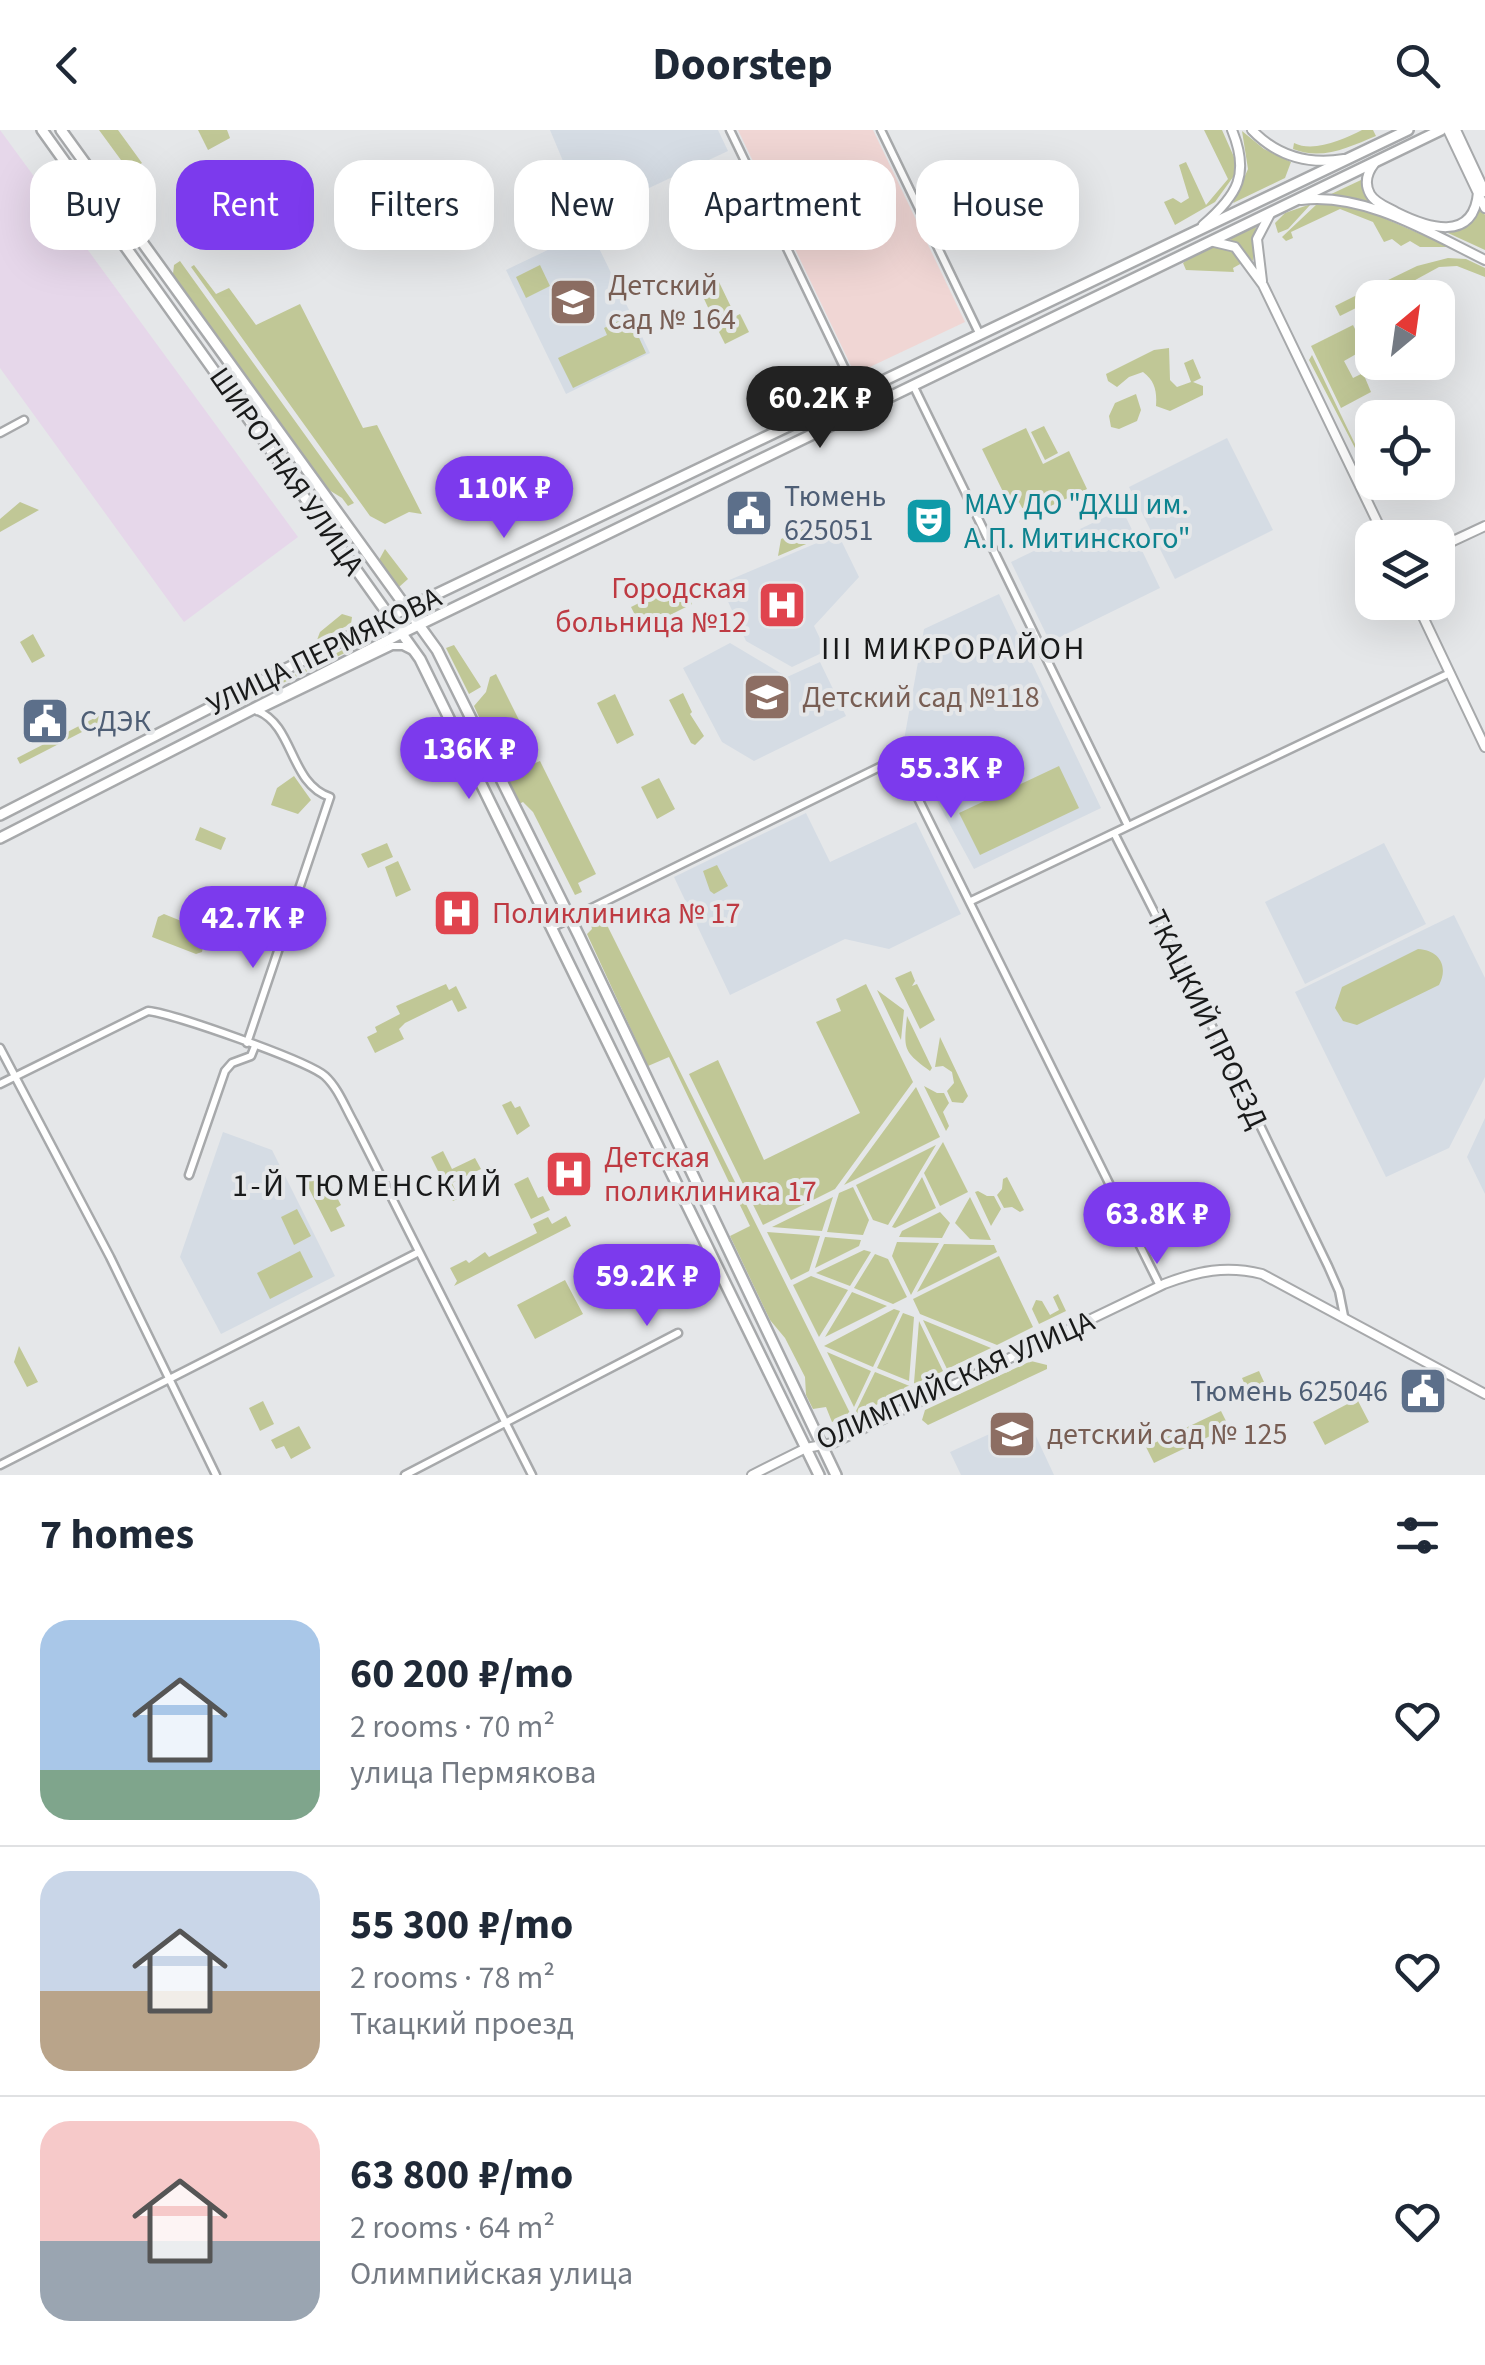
<!DOCTYPE html>
<meta charset="utf-8">
<style>
:root{--surface:#fff;--page:#f2f2f3;--text:#1f2937;--muted:#747a83;--line:#e0e1e3;--accent:#7c3aed}
body{margin:0;font-family:"Source Sans 3",sans-serif;background:var(--page);color:var(--text);height:100vh;display:flex;flex-direction:column;font-size:38px;white-space:nowrap}
*{box-sizing:border-box;margin:0}
p{font-size:32px;color:var(--muted)}
.icon{flex:none;width:55px;height:55px;fill:none;stroke:currentColor;stroke-width:2;stroke-linecap:round;stroke-linejoin:round}
.map{position:relative;height:1345px;overflow:hidden}
.drawer{display:flex;flex-direction:column;background:var(--surface);flex:1}
.drawer>*{flex:none}
.hud{position:absolute;left:30px;top:30px;width:1425px;height:90px;display:flex;gap:20px}
.needle{width:65px;rotate:29deg}
.tools{position:absolute;left:1355px;top:150px;display:grid;gap:20px}
.tools a{display:grid;place-items:center;width:100px;height:100px;border-radius:20px;background:var(--surface);box-shadow:0 10px 40px #0002;font-size:50px}
.price{position:absolute;translate:-50% -85px;padding:0 22px;border-radius:35px;background:var(--accent);color:#fff;font-size:32px;line-height:65px;filter:drop-shadow(0 2px 5px #0008)}
.price::after{content:'';position:absolute;left:50%;top:60px;width:30px;height:22px;margin-left:-15px;background:inherit;clip-path:polygon(0 0,100% 0,50% 100%)}
.price.current{background:#222;color:#fff}
ul{padding:0;list-style:none}
li{display:flex;align-items:center;gap:30px;height:250px;padding:0 40px}
li+li{border-top:2px solid var(--line)}
li span{display:grid;place-items:center;flex:none;width:280px;height:200px;border-radius:30px;color:#555}
li>.icon{margin-inline-start:auto}
span .icon{width:120px;height:120px;fill:#fffc;stroke-width:1}
li b{font-size:42px}
h2{display:flex;justify-content:space-between;align-items:center;height:120px;padding:0 40px;font-size:42px}
.chip{padding:0 35px;border-radius:30px;background:var(--surface);box-shadow:0 10px 40px #0002;font-size:35px;line-height:90px}
.chip.current{background:var(--accent);color:#fff}
header{display:flex;justify-content:space-between;align-items:center;height:130px;padding:0 40px;background:var(--surface);font-size:45px;font-weight:700}
.map>svg:first-child{display:block}
.commercial{fill:#f0d6d4}
.industrial{fill:#e6d7ea}
.built{fill:#d5dce4}
.green{fill:#c0c796}
.lines{fill:none;stroke-linecap:round;stroke-linejoin:round}
.minor-casing{stroke:#a7a9ab;stroke-width:11}
.tertiary-casing{stroke:#a7a9ab;stroke-width:12}
.secondary-casing{stroke:#a7a9ab;stroke-width:14}
.minor{stroke:#fff;stroke-width:6}
.tertiary{stroke:#fff;stroke-width:8}
.secondary{stroke:#fff;stroke-width:9}
.labels{text-anchor:middle;stroke-width:8;stroke-linejoin:round;paint-order:stroke}
.education-label{font-size:30px;fill:#785e54;stroke:#e5e7e9;text-anchor:start}
.street-label{font-size:30px;fill:#191a1a;stroke:#e5e7e9}
.service-label{font-size:30px;fill:#4e5e75;stroke:#e5e7e9;text-anchor:start}
.culture-label{font-size:30px;fill:#0d838f;stroke:#e5e7e9;text-anchor:start}
.health-label{font-size:30px;fill:#be3a42;stroke:#e5e7e9;text-anchor:start}
.neighbourhood-label{font-size:32px;letter-spacing:2.5px;fill:#191a1a;stroke:#e5e7e9}
</style>
<header><svg class="icon" aria-label="back" viewBox="0 0 24 24"><path d="M15 5l-7 7 7 7"/></svg>Doorstep<svg class="icon" aria-label="search" viewBox="0 0 24 24"><circle cx="10" cy="10" r="6"/><path d="M15 15l6 6"/></svg></header>
<div class="map">
<svg width="1485" height="1345" viewBox="0 0 1485 1345">
<rect width="100%" height="100%" fill="#e5e7e9"/>
<path class="commercial" d="M738 0H873L965 192 855 244Z"/>
<path class="industrial" d="M0 0 298 407 184 492 0 238Z"/>
<path class="built" d="M550 0H718L728 21 617 73 576 62Z
M581 104 596 112 650 223 566 264 506 140Z
M1227 308 1273 400 1175 449 1129 357Z
M1122 379 1160 458 1050 512 1011 432Z
M838 404 859 447 814 496 826 521 792 537 746 511 720 454Z
M999 464 1101 678 974 739 904 610 924 499Z
M730 513 787 547 820 532 846 586 754 631 722 612 683 538Z
M806 683 830 732 916 692 961 784 889 819 845 809 730 865 674 747Z
M1384 713 1426 794 1305 854 1265 772Z
M1454 785 1485 848V947L1449 1018 1386 1047 1295 862Z
M1485 988V1064L1467 1027Z
M223 1002 272 1020 335 1146 221 1204 180 1127Z
M1027 1287 1054 1345H961L950 1322Z"/>
<path class="green" d="M99 0H118L142 33 129 41Z
M198 0H227L230 8 208 20Z
M1204 0H1222L1234 27 1236 43 1215 72 1175 95 1164 72 1173 68 1181 73 1189 68 1179 35 1186 32 1206 75 1228 49Z
M1362 0H1373L1376 6C1349 17 1322 31 1293 19L1294 13C1314 23 1344 9 1362 0Z
M1242 1 1264 19 1291 32 1285 48 1233 73 1248 39Z
M1361 50 1364 65 1373 75 1327 66Z
M1325 73 1361 78 1450 117H1420L1410 111 1401 116 1392 109 1384 112 1373 92 1340 79 1291 102 1293 108 1286 111 1282 107 1317 74Z
M1311 74 1288 99 1278 103 1275 93 1285 83Z
M1480 75 1485 85V120L1448 103 1467 95Z
M1021 88 1030 107 1012 116 1002 97Z
M1256 96 1253 131 1229 108Z
M1217 115 1232 118 1242 133 1233 138 1234 142 1186 140 1183 133 1198 122Z
M1448 128 1466 129 1485 138V147L1457 136 1439 137 1386 166 1384 152 1417 136Z
M180 131 354 373 348 376 342 368 329 360 173 144 174 135Z
M194 135 216 164 229 158 256 195 300 174 363 298 377 295 422 384 409 382 385 394 370 386 191 137Z
M540 135 550 156 526 168 516 147Z
M713 148 718 150 732 179 729 184 719 189 712 186 699 158 701 154Z
M1371 158 1376 163 1372 170 1340 186 1335 176Z
M740 184 749 202 725 214 716 196Z
M629 186 646 223 573 258 558 228 607 205 604 198Z
M1353 195 1365 219 1344 231 1353 248 1363 243 1371 262 1341 278 1311 216Z
M1169 218 1170 250 1177 257 1191 252 1184 233 1193 229 1201 248 1193 252 1203 256V265L1170 281 1156 276C1157 261 1155 251 1143 242L1129 247 1117 257 1108 251 1106 244 1154 220Z
M1312 225 1355 314V318L1309 230Z
M1136 264 1141 280 1137 291 1119 299 1111 297 1109 286 1115 273Z
M1044 296 1058 323 1045 330 1031 302Z
M1026 298 1043 334 1069 321 1087 359 1027 387 1019 372 1010 376 982 319Z
M20 372 39 380 0 402V389Z
M819 392 825 406 778 426 781 409Z
M385 419 408 449 399 457 379 430Z
M681 452 692 474 642 499 631 477Z
M342 484 352 487 351 494 317 510 320 502Z
M33 504 45 526 32 533 20 512Z
M352 515 353 519 231 578Z
M454 515 481 557 469 564 446 518Z
M496 544 530 612 508 621 509 625 496 624 474 576 486 562 490 547Z
M683 563 692 582 690 584 704 606 695 615 691 613 669 570Z
M615 564 634 605 617 614 597 573Z
M110 580 113 586 20 634 17 628Z
M540 631 596 744 578 753 582 762 575 765 533 682 523 672 519 674 506 648 507 638 513 634 517 641Z
M1059 636 1079 678 980 725 959 683Z
M294 646 311 670 298 684 271 675 277 658Z
M659 648 675 679 657 689 641 657Z
M200 697 226 708 221 720 195 710Z
M387 713 393 727 368 738 361 724Z
M398 731 411 760 396 767 385 737Z
M717 735 728 756 714 764 710 761 703 741Z
M164 784 206 801 202 822 196 824 152 807 158 787Z
M602 785 850 1283 832 1292 826 1277 813 1279 806 1265 805 1247 785 1208 770 1190 730 1106 750 1096 669 927 648 936 587 804 592 799 590 790Z
M1418 819C1439 820 1449 836 1439 855L1357 895 1343 891 1335 878 1342 857Z
M911 841 915 851 912 856 917 854 935 890 920 899 895 848Z
M446 854 449 860 456 856 467 878 458 882 452 870 405 893 399 899 404 909 375 923 367 907 377 902 375 897 400 884 396 876Z
M866 854 913 952 835 1059 763 1095 689 944 718 930 764 1030 860 983 816 892 841 881 836 869Z
M877 860 904 880 901 910Z
M907 886 932 938 930 941C902 921 904 918 907 886Z
M940 907 968 966 963 973 952 972 947 961 954 953 952 942 943 936 935 937Z
M924 956 937 963H944L949 973 943 982 949 996 946 1001Z
M916 957 940 1007 844 1055Z
M511 971 515 978 520 976 530 996 517 1005 502 975Z
M943 1012 968 1062 940 1076 924 1043Z
M936 1015 888 1095 873 1090 856 1055Z
M443 1021 452 1039 475 1028 481 1039 452 1053 459 1068 453 1071 431 1027Z
M317 1042 325 1059 331 1056 341 1075 336 1078 345 1096 331 1102 304 1049Z
M528 1047 538 1068 543 1066 550 1080 531 1089 514 1054Z
M922 1047 936 1078 895 1098 892 1097Z
M1007 1047 1024 1080 1020 1082 1012 1077 1004 1078 997 1065 1002 1059 1003 1049Z
M853 1057 869 1090 863 1105 827 1102 839 1063Z
M978 1061 987 1066H994L1001 1079 991 1096 975 1062Z
M833 1067 822 1101 772 1097Z
M970 1067 991 1110 970 1109 955 1093Z
M297 1079 311 1106 294 1115 281 1087Z
M940 1082 950 1093 942 1108 899 1107 902 1101Z
M566 1086 571 1096 454 1156 457 1151 450 1138 466 1130 469 1133 485 1122 489 1127 537 1103 533 1094 548 1087 552 1094Z
M767 1102 820 1106 809 1141 791 1150Z
M825 1107 861 1110 859 1116 815 1138Z
M897 1112 939 1113 911 1165 892 1126Z
M944 1114 994 1115 997 1122 917 1162Z
M864 1120 871 1122 850 1156 816 1143Z
M300 1121 313 1147 270 1169 257 1143Z
M875 1124 888 1129 907 1167 893 1174 854 1158Z
M999 1126 1033 1197 997 1215 920 1184 913 1169Z
M811 1146 848 1160 819 1207 793 1155Z
M565 1150 583 1184 535 1209 517 1175Z
M852 1162 887 1176 825 1207Z
M1058 1164 1066 1181 1039 1194 1032 1179 1036 1170 1042 1171 1050 1185 1059 1180 1053 1167Z
M894 1179 900 1181 873 1237 824 1216Z
M903 1183 914 1187 909 1251 877 1238Z
M923 1190 991 1218 947 1239Z
M919 1191 943 1241 917 1255 914 1253Z
M19 1216 38 1252 27 1257 14 1232Z
M827 1222 871 1241 854 1277Z
M1031 1231 1047 1235V1239L928 1295 922 1290 925 1280Z
M1259 1241 1269 1263 1252 1271 1242 1248Z
M875 1242 912 1257 858 1284 856 1281Z
M1357 1269 1369 1292 1325 1315 1313 1292Z
M263 1271 274 1294 260 1301 249 1278Z
M1221 1281 1229 1297 1154 1333 1146 1317Z
M299 1296 311 1318 291 1329 284 1316 276 1319 271 1310Z"/>
<g class="lines">
<g class="minor-casing">
<path id="minor" d="M730 0 857 264
M881 0 980 205
M913 255 1128 696
M0 303 24 290
M257 581 392 516H403L413 521
M1114 703 1209 890 1328 1136 1339 1161 1344 1186
M971 771 1450 543
M551 798 898 628 1160 1156
M247 913 330 667C290 654 294 596 258 581
M0 918 110 1127 216 1345
M0 954 148 881C172 883 308 931 325 946 338 958 345 977 354 993L532 1345
M189 1045 225 941 232 933 251 926 255 916
M0 1335 417 1123
M405 1345 678 1203"/>
</g>
<g class="tertiary-casing">
<path id="tertiary" d="M1252 0C1277 26 1308 35 1344 29
M1448 0 1485 78
M1456 0 1485 62
M1374 34C1367 43 1364 53 1370 64 1375 73 1387 77 1396 82 1426 97 1474 114 1478 62
M1301 70C1364 62 1430 103 1485 130
M1203 95C1238 65 1250 44 1232 0
M1214 112 1235 117 1263 155 1385 408
M1262 151 1257 109 1270 84
M1438 418 1485 396
M1416 472 1485 617
M752 1345 806 1318 833 1313 1164 1154C1198 1141 1226 1135 1262 1144L1485 1264"/>
</g>
<g class="secondary-casing">
<path id="secondary" d="M42 0 420 529 819 1345
M61 0 437 520 579 806 836 1345
M0 685 370 496 1408 0
M0 708 402 503 1441 0"/>
</g>
<use href="#minor" class="minor"/>
<use href="#tertiary" class="tertiary"/>
<use href="#secondary" class="secondary"/>
</g>
<defs>
<g id="school-square" transform="scale(2.5)"><rect x="-9" y="-9" width="18" height="18" rx="4" fill="#8d6e63" stroke="#e5e7e9"/><path d="M0-5L7-2L0 1L-7-2ZM-4 1L0 2.5L4 1V4Q0 6-4 4Z" fill="#fff"/></g>
<g id="civic-square" transform="scale(2.5)"><rect x="-9" y="-9" width="18" height="18" rx="4" fill="#5c6f8a" stroke="#e5e7e9"/><path d="M-.6-6.5H3V-4.5H.6V-3L4-1V1h2V6H-6V1h2V-1L-.6-3ZM-1.2 2.5V6h2.4V2.5Z" fill="#fff"/></g>
<g id="theatre-square" transform="scale(2.5)"><rect x="-9" y="-9" width="18" height="18" rx="4" fill="#0f9aa8" stroke="#e5e7e9"/><path d="M-5-5.5Q0-4 5-5.5V0Q5 5 0 6Q-5 5-5 0ZM-3.3-2.5H-1v1.5H-3.3ZM1-2.5H3.3v1.5H1ZM-2.8 1Q0 5.5 2.8 1Z" fill="#fff"/></g>
<g id="hospital-square" transform="scale(2.5)"><rect x="-9" y="-9" width="18" height="18" rx="4" fill="#e0444e" stroke="#e5e7e9"/><path d="M-5-5h3v3.5h4V-5h3V5h-3V1.5h-4V5h-3Z" fill="#fff"/></g>
</defs>
<g fill-rule="evenodd">
<use href="#school-square" x="573" y="172"/>
<use href="#civic-square" x="749" y="383"/>
<use href="#theatre-square" x="929" y="391"/>
<use href="#hospital-square" x="782" y="475"/>
<use href="#school-square" x="767" y="567"/>
<use href="#civic-square" x="45" y="591"/>
<use href="#hospital-square" x="457" y="783"/>
<use href="#hospital-square" x="569" y="1044"/>
<use href="#civic-square" x="1423" y="1261"/>
<use href="#school-square" x="1012" y="1304"/>
</g>
<g class="labels">
<g class="education-label">
<text x="608" y="165">Детский<tspan x="608" dy="34">сад № 164</tspan></text>
<text x="802" y="577">Детский сад №118</text>
<text x="1047" y="1314">детский сад № 125</text>
</g>
<g class="street-label">
<text transform="translate(287 341) rotate(55)" y="10">ШИРОТНАЯ УЛИЦА</text>
<text transform="translate(324 521) rotate(-26)" y="10">УЛИЦА ПЕРМЯКОВА</text>
<text transform="translate(1207 889) rotate(64)" y="10">ТКАЦКИЙ ПРОЕЗД</text>
<text transform="translate(955 1250) rotate(-24)" y="10">ОЛИМПИЙСКАЯ УЛИЦА</text>
</g>
<g class="service-label">
<text x="784" y="376">Тюмень<tspan x="784" dy="34">625051</tspan></text>
<text x="80" y="601">СДЭК</text>
<text x="1388" y="1271" text-anchor="end">Тюмень 625046</text>
</g>
<g class="culture-label">
<text x="964" y="384">МАУ ДО "ДХШ им.<tspan x="964" dy="34">А.П. Митинского"</tspan></text>
</g>
<g class="health-label">
<text x="747" y="468" text-anchor="end">Городская<tspan x="747" dy="34">больница №12</tspan></text>
<text x="492" y="793">Поликлиника № 17</text>
<text x="604" y="1037">Детская<tspan x="604" dy="34">поликлиника 17</tspan></text>
</g>
<g class="neighbourhood-label">
<text x="954" y="529">III МИКРОРАЙОН</text>
<text x="368" y="1066">1-Й ТЮМЕНСКИЙ</text>
</g>
</g>
</svg>
<div class="tools">
<a><svg class="needle" viewBox="-14 -14 28 28"><path d="M0-13l5 13h-10z" fill="#e53935"/><path d="M0 13l5-13h-10z" fill="#747a83"/></svg></a>
<a><svg class="icon" aria-label="locate" viewBox="0 0 24 24"><circle cx="12" cy="12" r="6"/><path d="M12 2v4M12 18v4M2 12h4M18 12h4"/></svg></a>
<a><svg class="icon" aria-label="layers" viewBox="0 0 24 24"><path d="M12 4l9 5-9 5-9-5zM3 14l9 5 9-5"/></svg></a>
</div>
<b class="price current" style="left:820px;top:321px">60.2K ₽</b>
<b class="price" style="left:504px;top:411px">110K ₽</b>
<b class="price" style="left:469px;top:672px">136K ₽</b>
<b class="price" style="left:951px;top:691px">55.3K ₽</b>
<b class="price" style="left:253px;top:841px">42.7K ₽</b>
<b class="price" style="left:1157px;top:1137px">63.8K ₽</b>
<b class="price" style="left:647px;top:1199px">59.2K ₽</b>
<div class="hud">
<a class="chip">Buy</a>
<a class="chip current">Rent</a>
<a class="chip">Filters</a>
<a class="chip">New</a>
<a class="chip">Apartment</a>
<a class="chip">House</a>
</div>
</div>
<section class="drawer">
<h2>7 homes<svg class="icon" aria-label="filters" viewBox="0 0 24 24"><path d="M4 7h16M4 17h16"/><circle cx="9" cy="7" r="2"/><circle cx="15" cy="17" r="2"/></svg></h2>
<ul>
<li><span style="background:linear-gradient(#a9c7e8 75%,#7fa58c 0)"><svg class="icon" aria-label="home" viewBox="0 0 24 24"><path d="M3 11l9-7 9 7M6 9v11h12V9"/></svg></span><div><b>60 200 ₽/mo</b><p>2 rooms · 70 m²</p><p>улица Пермякова</p></div><svg class="icon" aria-label="heart" viewBox="0 0 24 24"><path d="M12 20l-8-8c-3-5 5-10 8-4 3-6 11-1 8 4z"/></svg></li>
<li><span style="background:linear-gradient(#c9d6e8 60%,#b9a48a 0)"><svg class="icon" aria-label="home" viewBox="0 0 24 24"><path d="M3 11l9-7 9 7M6 9v11h12V9"/></svg></span><div><b>55 300 ₽/mo</b><p>2 rooms · 78 m²</p><p>Ткацкий проезд</p></div><svg class="icon" aria-label="heart" viewBox="0 0 24 24"><path d="M12 20l-8-8c-3-5 5-10 8-4 3-6 11-1 8 4z"/></svg></li>
<li><span style="background:linear-gradient(#f6c9c9 60%,#9aa5b1 0)"><svg class="icon" aria-label="home" viewBox="0 0 24 24"><path d="M3 11l9-7 9 7M6 9v11h12V9"/></svg></span><div><b>63 800 ₽/mo</b><p>2 rooms · 64 m²</p><p>Олимпийская улица</p></div><svg class="icon" aria-label="heart" viewBox="0 0 24 24"><path d="M12 20l-8-8c-3-5 5-10 8-4 3-6 11-1 8 4z"/></svg></li>
</ul>
</section>
